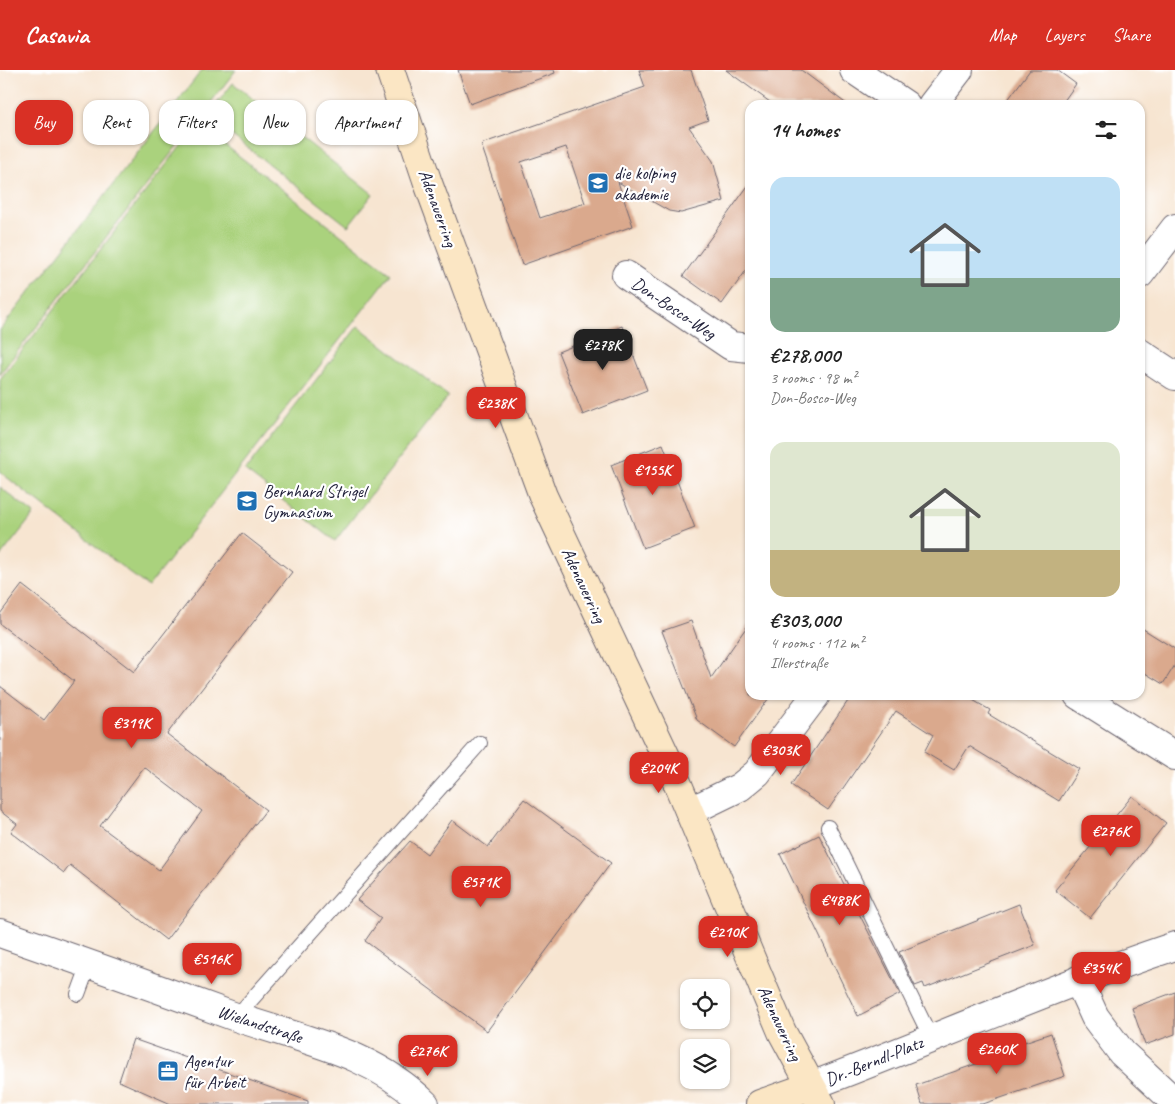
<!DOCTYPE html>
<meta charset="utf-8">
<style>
:root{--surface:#fff;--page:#f2f2f2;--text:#222;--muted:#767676;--accent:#d93025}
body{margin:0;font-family:Caveat,sans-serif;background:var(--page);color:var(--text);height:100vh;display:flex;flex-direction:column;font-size:19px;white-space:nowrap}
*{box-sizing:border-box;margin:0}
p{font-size:16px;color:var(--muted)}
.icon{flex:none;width:28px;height:28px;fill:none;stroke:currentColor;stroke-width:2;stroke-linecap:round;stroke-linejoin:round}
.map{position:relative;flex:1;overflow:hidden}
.sheet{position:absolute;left:745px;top:30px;width:400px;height:600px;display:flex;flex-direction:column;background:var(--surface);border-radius:15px;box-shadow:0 1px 4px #0004}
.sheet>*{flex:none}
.top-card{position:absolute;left:15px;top:30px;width:475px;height:45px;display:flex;gap:10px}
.controls{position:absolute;left:680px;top:909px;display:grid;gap:10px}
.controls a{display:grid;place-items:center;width:50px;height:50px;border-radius:10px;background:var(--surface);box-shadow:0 1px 4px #0004;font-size:25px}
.price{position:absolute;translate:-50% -42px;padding:0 11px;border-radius:10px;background:var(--accent);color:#fff;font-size:16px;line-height:32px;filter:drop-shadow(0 1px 2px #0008)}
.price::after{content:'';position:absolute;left:50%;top:30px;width:15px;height:11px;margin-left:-8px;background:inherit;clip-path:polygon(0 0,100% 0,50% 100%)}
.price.active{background:#222;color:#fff}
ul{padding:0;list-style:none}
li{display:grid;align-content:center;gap:10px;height:265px;padding:0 25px}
li span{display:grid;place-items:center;height:155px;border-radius:15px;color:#555}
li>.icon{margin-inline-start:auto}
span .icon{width:90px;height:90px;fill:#fffc;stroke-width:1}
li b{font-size:21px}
h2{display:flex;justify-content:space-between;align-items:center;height:60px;padding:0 25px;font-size:21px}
.chip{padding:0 18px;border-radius:15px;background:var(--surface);box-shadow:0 1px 4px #0004;font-size:18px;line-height:45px}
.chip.active{background:var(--accent);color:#fff}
header{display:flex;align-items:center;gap:30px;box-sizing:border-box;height:70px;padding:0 25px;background:var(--accent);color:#fff}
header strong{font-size:24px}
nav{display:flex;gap:28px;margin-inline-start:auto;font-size:18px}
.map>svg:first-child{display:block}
.grass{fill:#aad27d;stroke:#667a5c}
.building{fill:#daa98d;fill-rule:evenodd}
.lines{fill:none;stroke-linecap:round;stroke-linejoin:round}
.service-casing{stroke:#6d6670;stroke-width:16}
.minor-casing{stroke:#6d6670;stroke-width:30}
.secondary-casing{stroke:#6d6670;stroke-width:30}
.service{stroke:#fff;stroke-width:14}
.minor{stroke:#fff;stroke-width:28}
.secondary{stroke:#fbe6c4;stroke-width:28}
.labels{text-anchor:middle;stroke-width:4.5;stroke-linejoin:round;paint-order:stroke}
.poi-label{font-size:18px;fill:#22223b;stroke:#fff;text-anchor:start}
.street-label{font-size:18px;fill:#22223b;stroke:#fff}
</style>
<header>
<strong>Casavia</strong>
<nav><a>Map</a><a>Layers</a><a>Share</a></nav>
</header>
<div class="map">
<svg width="1175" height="1034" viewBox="0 0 1175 1034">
<rect width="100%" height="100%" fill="#fff"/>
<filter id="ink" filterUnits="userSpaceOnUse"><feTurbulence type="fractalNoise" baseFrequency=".02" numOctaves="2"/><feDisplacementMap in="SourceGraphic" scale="10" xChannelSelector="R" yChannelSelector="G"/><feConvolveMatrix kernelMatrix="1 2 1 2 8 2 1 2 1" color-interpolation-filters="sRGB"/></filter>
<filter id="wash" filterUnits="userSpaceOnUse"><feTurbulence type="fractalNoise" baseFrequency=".0096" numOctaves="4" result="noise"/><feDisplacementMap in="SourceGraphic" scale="20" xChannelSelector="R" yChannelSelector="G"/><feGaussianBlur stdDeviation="1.12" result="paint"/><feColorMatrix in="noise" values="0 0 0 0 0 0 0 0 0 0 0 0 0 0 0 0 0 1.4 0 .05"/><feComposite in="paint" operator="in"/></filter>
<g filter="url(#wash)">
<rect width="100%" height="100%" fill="#f7e5d1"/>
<path class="grass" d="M202 0H236L0 304V260Z
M233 13 373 124 348 156 207 46Z
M198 54 391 204 148 517 0 402V309Z
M358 256 448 326 335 471 245 401Z
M0 417 34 444 0 487Z"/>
<g id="blocks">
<path class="building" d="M458 0H554L555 3 470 34Z
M639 0H691L708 50 689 57 713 91 724 131 681 143 669 141 618 112 633 156 522 195 481 74 645 17ZM566 77 585 133 540 148 521 92Z
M726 0H801L848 35H774Z
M1030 0H1057L1076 14 1061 35H1004Z
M750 113V195L722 234 683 206Z
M622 256 647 320 583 345 558 282Z
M663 374 695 458 643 478 611 395Z
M242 463 292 502 167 664 266 740 166 870 70 795 64 803 11 762 17 754 0 741V616L44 650 74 611 0 554V544L22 515 134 602ZM144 697 202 741 159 800 100 756Z
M691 551 711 608 750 552V625H771L734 677 697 650 662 561Z
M1140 557 1175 579V595L1163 614 1140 600Z
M852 625H964L990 640 988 644 1079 699 1059 731 969 676 954 700 924 682 933 665 896 641 828 740 791 715Z
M1132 726 1166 753 1090 848 1055 820Z
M524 729 611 793 487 961 365 871 381 848 357 830 410 771 427 784 452 750 488 777Z
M819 765 900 924 858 946 780 784Z
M1019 834 1035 875 925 918 923 913 915 916 899 882Z
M1175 922V964L1145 975 1132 938Z
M1051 963 1065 1006 983 1034H922L916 1015 999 986 998 981Z
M133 969 308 1031V1034H171L119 1011Z"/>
</g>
</g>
<g filter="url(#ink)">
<use href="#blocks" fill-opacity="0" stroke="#6d6670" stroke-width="1"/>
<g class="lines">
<g class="service-casing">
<path id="service" d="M828 757 931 968
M78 924 89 894
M236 947 480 673"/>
</g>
<g class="minor-casing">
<path id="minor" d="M854 0 906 35
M932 35 959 0
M1140 204 1175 158
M626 205 731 276 750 278
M1140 283 1175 306
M1078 625 1175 686
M689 740 703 735 740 717 757 703 816 625
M0 863C78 890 156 918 233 946 301 970 372 981 425 1034
M1078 910 1095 947 1122 983 1175 1032
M811 1016C933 970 1052 917 1175 876"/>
</g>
<g class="secondary-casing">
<path id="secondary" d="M390 0 428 113 543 426 668 691 782 962 821 1034
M760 1034 811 1016"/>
</g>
<use href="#service" class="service"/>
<use href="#minor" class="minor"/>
<use href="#secondary" class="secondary"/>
</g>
</g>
<defs>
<g id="school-square" transform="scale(1.125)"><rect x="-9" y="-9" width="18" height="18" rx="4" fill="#1f6fb2" stroke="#fff"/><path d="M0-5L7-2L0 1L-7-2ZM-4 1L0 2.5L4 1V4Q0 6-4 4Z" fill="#fff"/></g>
<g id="office-square" transform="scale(1.125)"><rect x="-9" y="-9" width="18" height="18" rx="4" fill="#1f6fb2" stroke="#fff"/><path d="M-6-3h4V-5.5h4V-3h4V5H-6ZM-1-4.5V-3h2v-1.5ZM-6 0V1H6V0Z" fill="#fff"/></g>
</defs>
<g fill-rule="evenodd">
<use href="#school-square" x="598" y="113"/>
<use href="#school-square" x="247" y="431"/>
<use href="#office-square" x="168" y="1001"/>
</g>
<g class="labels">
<g class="poi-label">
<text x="614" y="109">die kolping<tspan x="614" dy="21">akademie</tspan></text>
<text x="263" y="427">Bernhard Strigel<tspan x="263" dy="21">Gymnasium</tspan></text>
<text x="184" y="997">Agentur<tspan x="184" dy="21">für Arbeit</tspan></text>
</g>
<g class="street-label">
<text transform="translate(438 138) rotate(70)" y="6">Adenauerring</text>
<text transform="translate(674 238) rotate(34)" y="6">Don-Bosco-Weg</text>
<text transform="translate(584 515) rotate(65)" y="6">Adenauerring</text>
<text transform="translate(780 953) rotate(65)" y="6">Adenauerring</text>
<text transform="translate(260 954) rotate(18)" y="6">Wielandstraße</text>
<text transform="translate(874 991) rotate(-22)" y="6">Dr.-Berndl-Platz</text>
</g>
</g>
</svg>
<div class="controls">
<a><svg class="icon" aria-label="locate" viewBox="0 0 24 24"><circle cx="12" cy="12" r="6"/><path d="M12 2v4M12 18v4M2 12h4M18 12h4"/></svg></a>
<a><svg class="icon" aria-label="layers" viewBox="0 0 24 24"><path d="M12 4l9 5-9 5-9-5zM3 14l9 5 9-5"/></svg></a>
</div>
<b class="price active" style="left:603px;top:301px">€278K</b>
<b class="price" style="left:496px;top:359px">€238K</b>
<b class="price" style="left:653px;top:426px">€155K</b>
<b class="price" style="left:132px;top:679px">€319K</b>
<b class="price" style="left:781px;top:706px">€303K</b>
<b class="price" style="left:659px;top:724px">€204K</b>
<b class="price" style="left:1111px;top:787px">€276K</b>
<b class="price" style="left:481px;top:838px">€571K</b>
<b class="price" style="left:840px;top:856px">€488K</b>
<b class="price" style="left:728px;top:888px">€210K</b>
<b class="price" style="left:212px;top:915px">€516K</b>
<b class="price" style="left:1101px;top:924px">€354K</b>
<b class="price" style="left:997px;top:1005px">€260K</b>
<b class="price" style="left:428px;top:1007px">€276K</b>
<div class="top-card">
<a class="chip active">Buy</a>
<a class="chip">Rent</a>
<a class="chip">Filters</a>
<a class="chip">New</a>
<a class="chip">Apartment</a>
</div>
<section class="sheet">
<h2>14 homes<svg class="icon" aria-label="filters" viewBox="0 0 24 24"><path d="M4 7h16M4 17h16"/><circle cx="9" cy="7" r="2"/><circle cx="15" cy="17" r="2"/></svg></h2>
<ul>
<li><span style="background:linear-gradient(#bfe0f5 65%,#7fa58c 0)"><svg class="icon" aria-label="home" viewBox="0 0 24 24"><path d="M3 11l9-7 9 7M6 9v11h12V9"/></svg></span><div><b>€278,000</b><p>3 rooms · 98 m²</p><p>Don-Bosco-Weg</p></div></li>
<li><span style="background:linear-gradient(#dfe7d0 70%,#c2b280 0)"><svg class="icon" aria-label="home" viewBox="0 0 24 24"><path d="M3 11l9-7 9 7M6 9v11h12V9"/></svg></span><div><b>€303,000</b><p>4 rooms · 112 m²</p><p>Illerstraße</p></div></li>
</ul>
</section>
</div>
